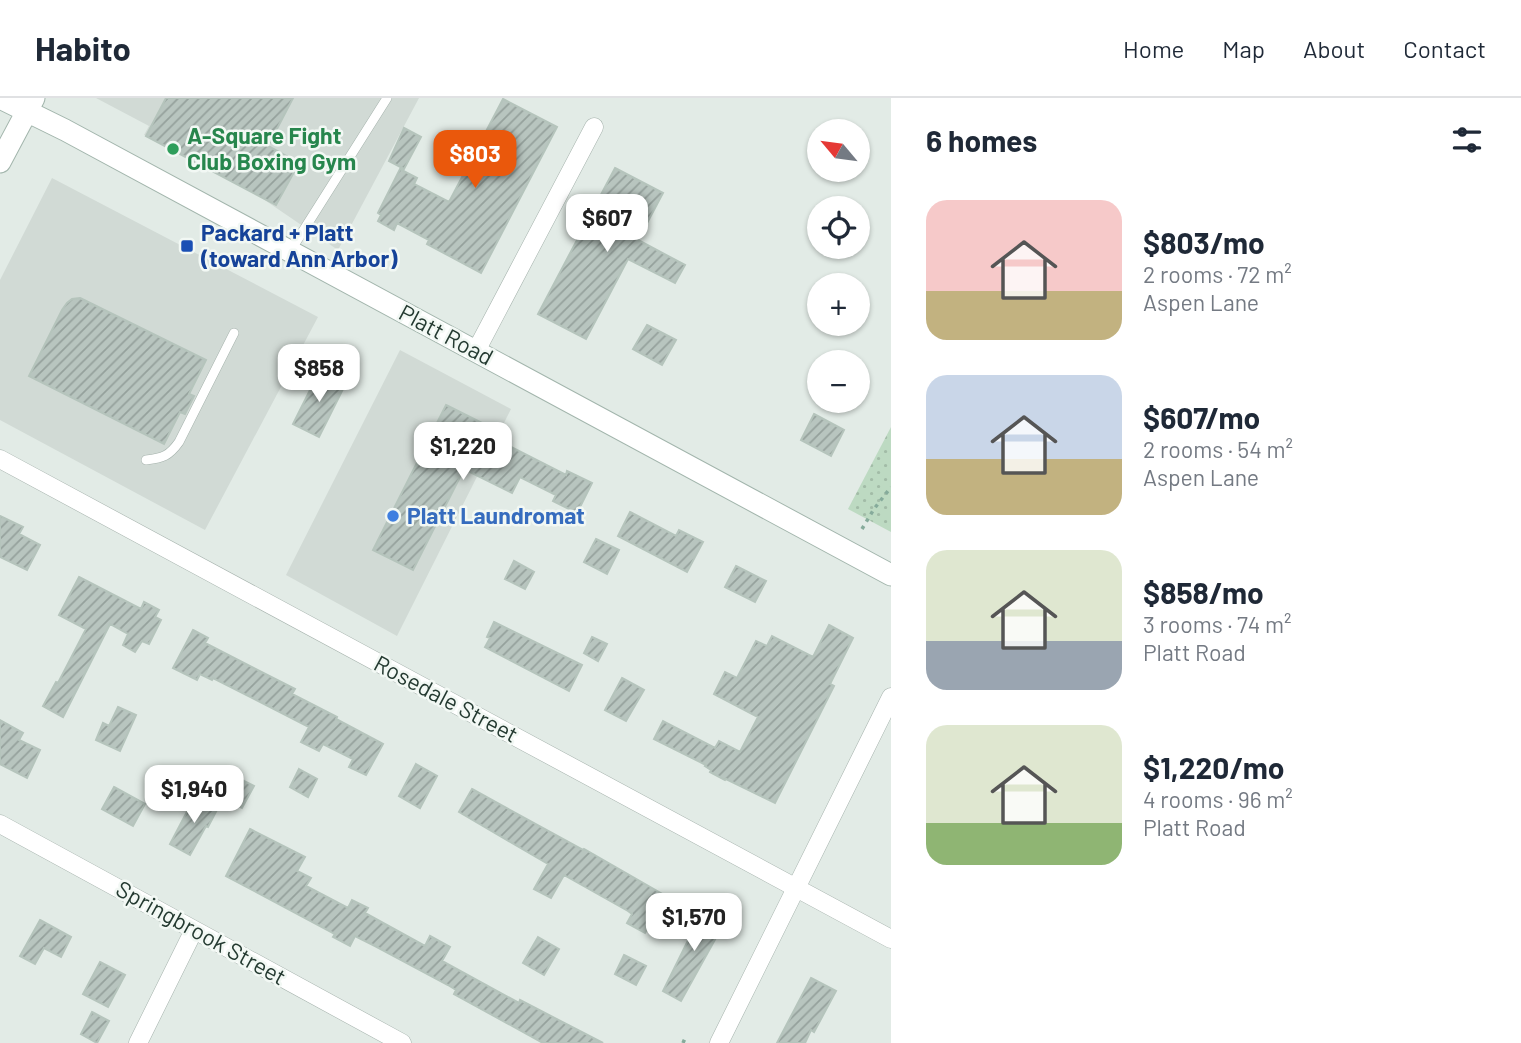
<!DOCTYPE html>
<meta charset="utf-8">
<style>
:root{--surface:#fff;--page:#f6f6f7;--text:#1f2937;--muted:#747a83;--line:#e0e1e3;--accent:#ea580c}
body{margin:0;font-family:Barlow,sans-serif;background:var(--page);color:var(--text);height:100vh;display:flex;flex-direction:column;font-size:26px;white-space:nowrap}
*{box-sizing:border-box;margin:0}
p{font-size:23px;color:var(--muted)}
.icon{flex:none;width:38px;height:38px;fill:none;stroke:currentColor;stroke-width:2;stroke-linecap:round;stroke-linejoin:round}
.map{position:relative;flex:1;overflow:hidden}
.details{display:flex;flex-direction:column;background:var(--surface);width:630px}
.details>*{flex:none}
.needle{width:46px;rotate:299deg}
.tools{position:absolute;left:807px;top:21px;display:grid;gap:14px}
.tools a{display:grid;place-items:center;width:63px;height:63px;border-radius:50%;background:var(--surface);box-shadow:0 2px 5px #0004;font-size:35px}
.price{position:absolute;translate:-50% -60px;padding:0 16px;border-radius:14px;background:#fff;color:#222;font-size:23px;line-height:46px;filter:drop-shadow(0 2px 4px #0008)}
.price::after{content:'';position:absolute;left:50%;top:42px;width:21px;height:16px;margin-left:-10px;background:inherit;clip-path:polygon(0 0,100% 0,50% 100%)}
.price.on{background:var(--accent);color:#fff}
ul{padding:0;list-style:none}
li{display:flex;align-items:center;gap:21px;height:175px;padding:0 35px}
li span{display:grid;place-items:center;flex:none;width:196px;height:140px;border-radius:21px;color:#555}
li>.icon{margin-inline-start:auto}
span .icon{width:84px;height:84px;fill:#fffc;stroke-width:1}
li b{font-size:30px}
h2{display:flex;justify-content:space-between;align-items:center;height:84px;padding:0 35px;font-size:30px}
header{display:flex;align-items:center;gap:42px;box-sizing:border-box;height:98px;padding:0 35px;background:var(--surface);border-bottom:2px solid var(--line)}
header strong{font-size:33px}
nav{display:flex;gap:38px;margin-inline-start:auto;font-size:24px}
main{display:flex;flex:1;min-height:0}
.map>svg:first-child{display:block}
.built{fill:#d1dad5}
.park{fill:url(#park-dots)}
.building{fill:url(#building-hatch);stroke:#b5c4bc;stroke-width:2}
.lines{fill:none;stroke-linecap:round;stroke-linejoin:round}
.lane-casing{stroke:#a5b2ac;stroke-width:10}
.street-casing{stroke:#a5b2ac;stroke-width:19}
.secondary-casing{stroke:#a2b5ac;stroke-width:23}
.path{stroke:#86ab9b;stroke-width:3.5;stroke-dasharray:3.5 5;stroke-linecap:butt}
.lane{stroke:#fff;stroke-width:9}
.street{stroke:#fff;stroke-width:18}
.secondary{stroke:#fff;stroke-width:21}
.leisure-dot{fill:#2e9e5b;stroke:#f2f8f4;stroke-width:2.5}
.transit-dot{fill:#1a4fb4;stroke:#f2f8f4;stroke-width:2.5}
.shop-dot{fill:#3f7fe0;stroke:#f2f8f4;stroke-width:2.5}
.labels{text-anchor:middle;stroke-width:5;stroke-linejoin:round;paint-order:stroke}
.leisure-label{font-size:23px;font-weight:bold;fill:#27864d;stroke:#f2f8f4;text-anchor:start}
.transit-label{font-size:23px;font-weight:bold;fill:#164399;stroke:#f2f8f4;text-anchor:start}
.street-label{font-size:23px;fill:#243a31;stroke:#f2f8f4}
.shop-label{font-size:23px;font-weight:bold;fill:#366cbe;stroke:#f2f8f4;text-anchor:start}
</style>
<header>
<strong>Habito</strong>
<nav><a>Home</a><a>Map</a><a>About</a><a>Contact</a></nav>
</header>
<main>
<div class="map">
<svg width="891" height="945" viewBox="0 0 891 945">
<defs>
<pattern id="park-dots" width="8" height="8" patternUnits="userSpaceOnUse" patternTransform="scale(1.75)"><rect width="8" height="8" fill="#bddac2"/><path d="M2 2h.1M6 6h.1" fill="none" stroke="#a2bca7" stroke-width="1.8" stroke-linecap="round"/></pattern>
<pattern id="building-hatch" width="6" height="6" patternUnits="userSpaceOnUse" patternTransform="scale(1.75)"><rect width="6" height="6" fill="#b8c5bf"/><path d="M-1 1l2-2M0 6l6-6M5 7l2-2" fill="none" stroke="#95a19c"/></pattern>
</defs>
<rect width="100%" height="100%" fill="#e2ebe6"/>
<path class="built" d="M96 0H419L338 152 253 94 144 37 149 28Z
M52 80 318 219 205 432 0 322V182Z
M400 252 511 311 397 538 286 477Z"/>
<path class="park" d="M891 329V434L848 411Z"/>
<path class="building" d="M166 0H293L268 48 299 65 276 107 146 38Z
M503 1 557 29 481 175 427 146 429 142 397 125 394 132 378 123 381 117 378 115 400 71 417 80 414 86 449 104Z
M404 30 421 39 404 71 389 63Z
M615 70 663 95 638 142 685 167 675 185 628 161 586 241 538 216Z
M80 200 206 262 189 296 194 298 185 316 180 314 164 346 29 278 62 212 67 205 72 201Z
M647 227 676 242 662 267 633 251Z
M319 274 345 287 319 339 293 326Z
M446 307 486 327 482 334 566 377 567 373 592 385 577 415 553 403 556 397 520 379 512 395 464 371 413 472 373 452Z
M814 316 844 332 831 358 801 342Z
M630 414 676 438 679 432 703 444 687 474 618 438Z
M0 418 23 429 19 436 40 447 27 472 0 459Z
M596 441 619 452 607 476 584 464Z
M514 463 534 474 525 491 505 481Z
M736 468 766 483 755 504 725 489Z
M79 479 141 511 144 504 159 512 155 519 161 522 149 546 142 543 135 554 123 547 128 536 110 526 63 619 43 608 56 584 58 585 86 531 59 517Z
M494 524 582 567 569 593 485 549 490 540 487 539Z
M829 527 853 540 830 586 834 588 775 705 726 681 725 682 710 674 711 672 705 668 706 667 654 641 663 623 715 650 719 643 740 654 758 619 714 596 725 574 737 580 756 543 767 548 772 538 813 559Z
M193 532 208 540 205 545 295 591 292 596 337 619 336 621 383 646 366 677 349 669 353 661 323 646 319 653 301 644 309 629 213 580 212 582 200 576 197 582 173 570Z
M592 539 607 546 598 563 584 555Z
M622 580 644 592 626 623 605 612Z
M118 609 136 617 120 653 96 642 103 625 109 628Z
M0 622 23 635 19 642 40 652 27 680 0 666Z
M416 666 437 678 420 710 399 698Z
M299 671 317 681 308 699 290 689Z
M230 676 254 688 242 710 219 698Z
M114 689 145 706 133 728 102 711Z
M472 691 583 752 584 751 666 798 645 835 627 825 632 816 628 813 564 777 551 800 534 791 548 766 459 714Z
M198 697 219 708 208 729 206 728 190 757 170 746 191 706 193 707Z
M250 731 305 759 297 773 311 780 306 788 348 810 352 802 368 810 365 815 425 848 430 838 450 849 442 863 519 905 520 902 603 945H543L454 896 456 892 448 887 375 848 355 838 350 848 333 839 335 836 226 778Z
M705 808 722 817 718 824 723 827 681 903 663 893Z
M40 822 71 839 61 859 44 850 35 866 20 858Z
M538 839 559 851 544 877 523 865Z
M624 857 646 868 636 887 615 876Z
M100 864 125 877 108 909 83 896Z
M811 880 836 893 814 934 811 932 805 945H777Z
M92 914 109 923 97 945 81 936Z"/>
<g class="lines">
<g class="lane-casing">
<path id="lane" d="M291 152 387 0
M146 362C163 360 169 358 179 344L234 235"/>
</g>
<g class="street-casing">
<path id="street" d="M476 253 594 29
M0 361 891 841
M0 726 402 945
M138 945 194 832
M719 945 891 599"/>
</g>
<g class="secondary-casing">
<path id="secondary" d="M0 0 65 32 891 477
M0 64 34 0"/>
</g>
<path class="path" d="M862 431 874 411 891 389
M683 945 686 938"/>
<use href="#lane" class="lane"/>
<use href="#street" class="street"/>
<use href="#secondary" class="secondary"/>
</g>
<circle class="leisure-dot" cx="173" cy="51" r="7"/>
<rect class="transit-dot" x="180" y="141" width="14" height="14" rx="3.5"/>
<circle class="shop-dot" cx="393" cy="418" r="7"/>
<g class="labels">
<g class="leisure-label">
<text x="187" y="46">A-Square Fight<tspan x="187" dy="26">Club Boxing Gym</tspan></text>
</g>
<g class="transit-label">
<text x="201" y="143">Packard + Platt<tspan x="201" dy="26">(toward Ann Arbor)</tspan></text>
</g>
<g class="street-label">
<text transform="translate(446 237) rotate(28)" y="8">Platt Road</text>
<text transform="translate(446 601) rotate(28)" y="8">Rosedale Street</text>
<text transform="translate(201 835) rotate(29)" y="8">Springbrook Street</text>
</g>
<g class="shop-label">
<text x="407" y="426">Platt Laundromat</text>
</g>
</g>
</svg>
<div class="tools">
<a><svg class="needle" viewBox="-14 -14 28 28"><path d="M0-13l5 13h-10z" fill="#e53935"/><path d="M0 13l5-13h-10z" fill="#747a83"/></svg></a>
<a><svg class="icon" aria-label="locate" viewBox="0 0 24 24"><circle cx="12" cy="12" r="6"/><path d="M12 2v4M12 18v4M2 12h4M18 12h4"/></svg></a>
<a>+</a>
<a>−</a>
</div>
<b class="price on" style="left:475px;top:92px">$803</b>
<b class="price" style="left:607px;top:156px">$607</b>
<b class="price" style="left:319px;top:306px">$858</b>
<b class="price" style="left:463px;top:384px">$1,220</b>
<b class="price" style="left:194px;top:727px">$1,940</b>
<b class="price" style="left:694px;top:855px">$1,570</b>
</div>
<section class="details">
<h2>6 homes<svg class="icon" aria-label="filters" viewBox="0 0 24 24"><path d="M4 7h16M4 17h16"/><circle cx="9" cy="7" r="2"/><circle cx="15" cy="17" r="2"/></svg></h2>
<ul>
<li><span style="background:linear-gradient(#f6c9c9 65%,#c2b280 0)"><svg class="icon" aria-label="home" viewBox="0 0 24 24"><path d="M3 11l9-7 9 7M6 9v11h12V9"/></svg></span><div><b>$803/mo</b><p>2 rooms · 72 m²</p><p>Aspen Lane</p></div></li>
<li><span style="background:linear-gradient(#c9d6e8 60%,#c2b280 0)"><svg class="icon" aria-label="home" viewBox="0 0 24 24"><path d="M3 11l9-7 9 7M6 9v11h12V9"/></svg></span><div><b>$607/mo</b><p>2 rooms · 54 m²</p><p>Aspen Lane</p></div></li>
<li><span style="background:linear-gradient(#dfe7d0 65%,#9aa5b1 0)"><svg class="icon" aria-label="home" viewBox="0 0 24 24"><path d="M3 11l9-7 9 7M6 9v11h12V9"/></svg></span><div><b>$858/mo</b><p>3 rooms · 74 m²</p><p>Platt Road</p></div></li>
<li><span style="background:linear-gradient(#dfe7d0 70%,#8fb573 0)"><svg class="icon" aria-label="home" viewBox="0 0 24 24"><path d="M3 11l9-7 9 7M6 9v11h12V9"/></svg></span><div><b>$1,220/mo</b><p>4 rooms · 96 m²</p><p>Platt Road</p></div></li>
</ul>
</section>
</main>
